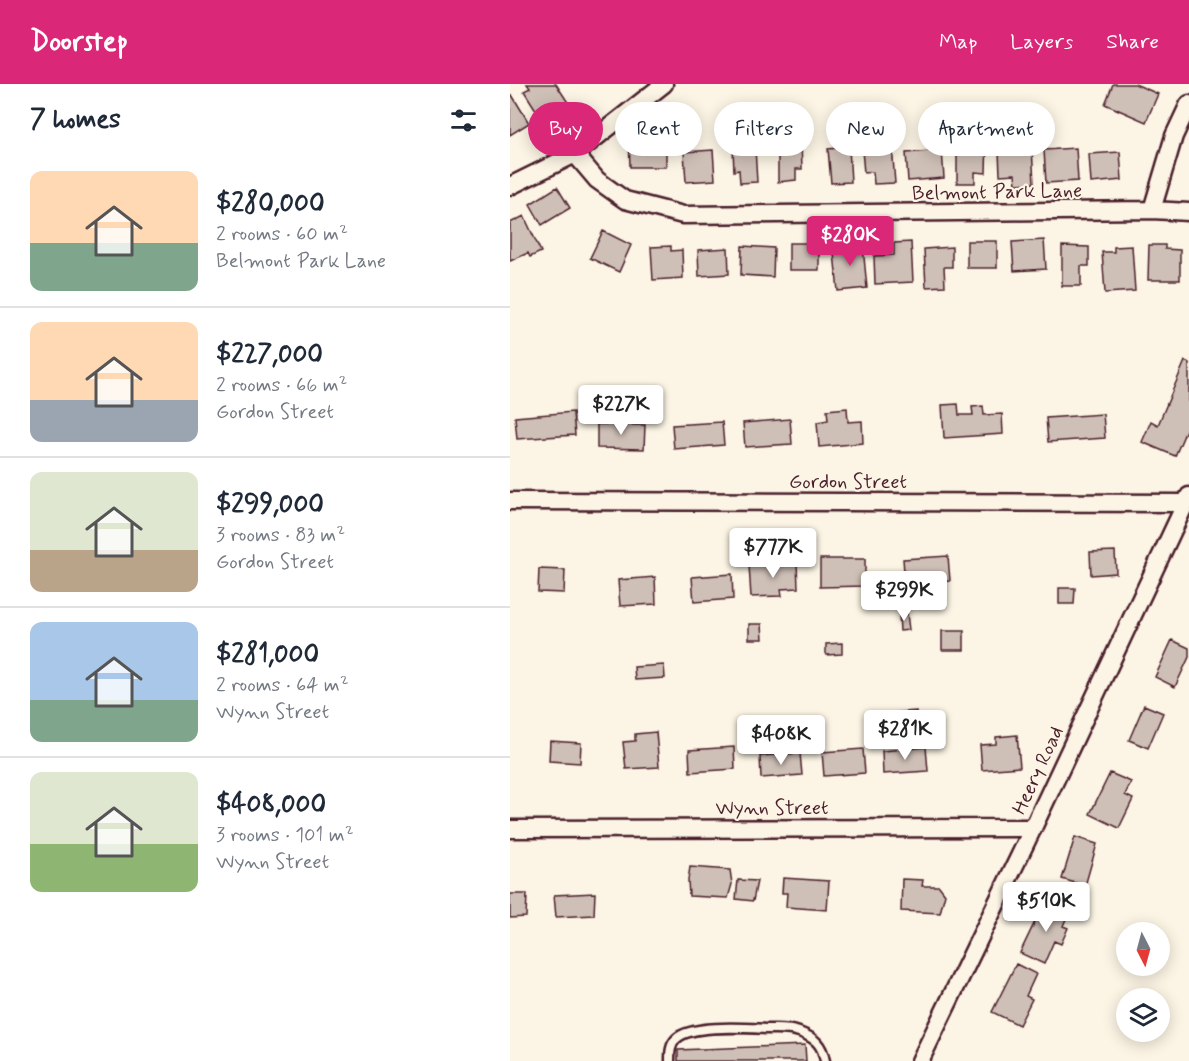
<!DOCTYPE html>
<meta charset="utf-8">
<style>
:root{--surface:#fff;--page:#f6f6f7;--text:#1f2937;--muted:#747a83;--line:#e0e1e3;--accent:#db2777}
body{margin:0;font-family:Mynerve,sans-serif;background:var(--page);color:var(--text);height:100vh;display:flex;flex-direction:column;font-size:22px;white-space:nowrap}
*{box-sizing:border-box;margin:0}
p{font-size:20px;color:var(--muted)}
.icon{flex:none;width:33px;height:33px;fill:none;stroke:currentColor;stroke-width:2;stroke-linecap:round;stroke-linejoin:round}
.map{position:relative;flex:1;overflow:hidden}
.side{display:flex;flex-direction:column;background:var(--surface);width:510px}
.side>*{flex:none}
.guide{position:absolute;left:18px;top:18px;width:570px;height:54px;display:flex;gap:12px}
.needle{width:39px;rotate:174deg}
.buttons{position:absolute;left:606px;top:838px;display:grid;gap:12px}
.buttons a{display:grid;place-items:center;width:54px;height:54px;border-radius:50%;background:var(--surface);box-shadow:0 3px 15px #0003;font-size:30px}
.price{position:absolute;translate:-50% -51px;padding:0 14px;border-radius:6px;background:#fff;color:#222;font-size:20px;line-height:39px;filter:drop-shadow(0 2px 3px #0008)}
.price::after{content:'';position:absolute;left:50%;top:36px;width:18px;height:14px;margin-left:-9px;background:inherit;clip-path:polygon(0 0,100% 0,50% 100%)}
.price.on{background:var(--accent);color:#fff}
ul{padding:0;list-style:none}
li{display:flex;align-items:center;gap:18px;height:150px;padding:0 30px}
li+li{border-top:2px solid var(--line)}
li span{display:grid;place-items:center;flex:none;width:168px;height:120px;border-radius:12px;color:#555}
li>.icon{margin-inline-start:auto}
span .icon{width:72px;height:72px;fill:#fffc;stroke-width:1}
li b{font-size:26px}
h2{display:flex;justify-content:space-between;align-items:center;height:72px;padding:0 30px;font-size:26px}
.pill{padding:0 21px;border-radius:27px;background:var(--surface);box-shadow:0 3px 15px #0003;font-size:21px;line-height:54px}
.pill.on{background:var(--accent);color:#fff}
header{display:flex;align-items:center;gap:36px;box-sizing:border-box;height:84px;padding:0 30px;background:var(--accent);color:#fff}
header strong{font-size:28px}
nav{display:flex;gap:33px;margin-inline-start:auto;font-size:21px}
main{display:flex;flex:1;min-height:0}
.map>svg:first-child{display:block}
.building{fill:#cfc0b7;stroke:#4a1f2b;stroke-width:1.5}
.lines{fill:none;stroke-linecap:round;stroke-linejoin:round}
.lane-casing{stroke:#4a1f2b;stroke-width:13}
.street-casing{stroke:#4a1f2b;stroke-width:21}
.lane{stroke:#fcf5e5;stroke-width:8}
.street{stroke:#fcf5e5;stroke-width:16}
.labels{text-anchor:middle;stroke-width:4.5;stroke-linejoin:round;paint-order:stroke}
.street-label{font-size:20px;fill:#4a1f2b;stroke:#fcf5e5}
</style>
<header>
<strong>Doorstep</strong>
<nav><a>Map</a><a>Layers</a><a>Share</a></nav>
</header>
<main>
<section class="side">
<h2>7 homes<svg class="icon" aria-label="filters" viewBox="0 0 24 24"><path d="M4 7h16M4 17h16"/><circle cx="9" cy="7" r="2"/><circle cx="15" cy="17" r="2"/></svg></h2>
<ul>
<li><span style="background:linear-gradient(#ffd9b3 60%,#7fa58c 0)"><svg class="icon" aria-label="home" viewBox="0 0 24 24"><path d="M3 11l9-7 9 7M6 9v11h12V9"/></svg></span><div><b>$280,000</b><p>2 rooms · 60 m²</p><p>Belmont Park Lane</p></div></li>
<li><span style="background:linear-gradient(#ffd9b3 65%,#9aa5b1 0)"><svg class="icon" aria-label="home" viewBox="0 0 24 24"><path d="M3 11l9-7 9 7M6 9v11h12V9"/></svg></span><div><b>$227,000</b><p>2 rooms · 66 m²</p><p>Gordon Street</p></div></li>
<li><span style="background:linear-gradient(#dfe7d0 65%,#b9a48a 0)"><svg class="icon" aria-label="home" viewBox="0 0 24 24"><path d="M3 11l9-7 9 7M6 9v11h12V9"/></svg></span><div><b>$299,000</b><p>3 rooms · 83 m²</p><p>Gordon Street</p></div></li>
<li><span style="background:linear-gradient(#a9c7e8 65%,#7fa58c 0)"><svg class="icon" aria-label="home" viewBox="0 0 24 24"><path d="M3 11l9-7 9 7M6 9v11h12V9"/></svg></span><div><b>$281,000</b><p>2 rooms · 64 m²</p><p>Wynn Street</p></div></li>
<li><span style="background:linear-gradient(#dfe7d0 60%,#8fb573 0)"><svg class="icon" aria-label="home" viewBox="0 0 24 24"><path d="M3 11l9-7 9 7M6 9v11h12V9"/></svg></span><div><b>$408,000</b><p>3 rooms · 101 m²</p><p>Wynn Street</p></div></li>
</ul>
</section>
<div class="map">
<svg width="679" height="977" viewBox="0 0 679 977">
<rect width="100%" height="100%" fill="#fcf5e5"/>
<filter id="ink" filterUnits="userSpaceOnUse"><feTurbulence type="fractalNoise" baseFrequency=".0167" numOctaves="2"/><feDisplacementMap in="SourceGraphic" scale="12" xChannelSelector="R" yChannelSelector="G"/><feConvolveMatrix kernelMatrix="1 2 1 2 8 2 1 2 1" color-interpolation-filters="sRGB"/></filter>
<g filter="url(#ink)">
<path class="building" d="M17 0H46L59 20 33 37 14 7 20 4Z
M603 0H625L648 10 636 38 595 20Z
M2 11 19 39 0 51V13Z
M377 52 378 63 382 62 385 99 364 100 363 88 354 89 351 54Z
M447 53H477L476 89 465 88V99H447Z
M119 54H156V83H120Z
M268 57H291L292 85H286V96L268 98Z
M339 63 341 98 321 99 318 65Z
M245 64 247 98 230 99 229 86 224 87 223 65Z
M522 64 524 99 506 100 505 90 490 91 489 67Z
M566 64 568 97 536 99 534 66Z
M203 66 205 96 176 98 174 68Z
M432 66 434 94 398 97 396 69Z
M610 68 612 96 581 99 579 70Z
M47 103 60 124 32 141 20 120Z
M14 132 31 168 20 173 18 169 0 177V139Z
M93 147 121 161 109 188 80 174Z
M534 156 536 185 504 187 502 158Z
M457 157H487V184H457Z
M401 158 403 198 365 200 364 172 384 171V159Z
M279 159H309V186H279Z
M341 159 342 165 353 163 357 204 328 207 323 160Z
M639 161H655V165L670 166V196H638Z
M161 162V167L172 166 173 194 143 196 141 163Z
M232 162 264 164 263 193 231 191Z
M552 162 579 163V182H571V202H552Z
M622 162 625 207 595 209 592 168H604V163Z
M442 163V183H434L435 202 416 203 414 165Z
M218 164 219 190 189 192 188 166Z
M675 277 679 279V339L665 372 632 358 641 337 648 341Z
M448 320 449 331H463L462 323 473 322 474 331 492 330 493 350 434 354 432 321Z
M337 324 338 338 352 337 353 359 309 363 307 338 318 336 317 326Z
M63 328 65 351 7 355 5 333Z
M593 330 595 354 538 358 536 334Z
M280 335 282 360 235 363 233 339Z
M212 338 214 361 164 365 162 341Z
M87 340 135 341 134 365 87 364Z
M605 467 606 489 581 491 580 468Z
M438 472 440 497 395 500 393 475Z
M310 475H355V502L310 503Z
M287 479 288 504 271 505 272 512 241 513 239 481Z
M29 485 55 486 54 509 28 508Z
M222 490 223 515 184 518 182 493Z
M145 493 146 520 110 522 108 496Z
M549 504H565L564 520H549Z
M389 529H397L399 546 390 547Z
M239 540H252L253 555H239Z
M432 547H454V566H432Z
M662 556 679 564V573L665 603 645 593Z
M332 559V570L316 571V560Z
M154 581 155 594 125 596 124 583Z
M634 621 653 629 638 664 619 656Z
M406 627 407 637 384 640 383 629Z
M365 641H374V655H365Z
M146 648 149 683 116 685 113 658 125 657V650Z
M507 651 510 683 472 686 470 661 486 660V653Z
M40 657 71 659 70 679 39 677Z
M224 663 225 685 180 688 179 666Z
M416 663 418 687 373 690 372 667Z
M353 665 355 689 314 692 312 668Z
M290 669 292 691 251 694 250 672Z
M600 689 621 698 615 711 623 715 609 744 580 730Z
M565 753 587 760 575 802 552 795Z
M180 783 220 786 222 800 218 814 179 812 178 796Z
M273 794 319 797 317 826 276 823 277 809H272Z
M392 795 413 796 412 802H429L435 810 430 829 391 827Z
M228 796 247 797 243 817 226 815Z
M85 809 84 831 46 833 44 811Z
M0 810H17L16 833 0 834Z
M535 817 559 828 553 842 558 844 551 860 544 857 534 880 510 869Z
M506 880 526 890 516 912 522 915 509 941 482 928Z
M295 961 296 977H168V966Z"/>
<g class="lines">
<g class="lane-casing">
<path id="lane" d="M160 977C160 969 160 961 166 955 180 940 236 944 257 945 267 945 280 944 289 948 305 954 312 960 315 977"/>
</g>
<g class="street-casing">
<path id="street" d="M65 70 87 96 115 116 173 131 642 126 679 128
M0 102 65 70 154 0
M642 126 664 52 679 20
M0 417 676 419
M0 745 523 744
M410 977 523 744 679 412"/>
</g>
<use href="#lane" class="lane"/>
<use href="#street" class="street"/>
</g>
</g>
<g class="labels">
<g class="street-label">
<text transform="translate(487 107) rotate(-1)" y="7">Belmont Park Lane</text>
<text x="338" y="404">Gordon Street</text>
<text transform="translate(527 686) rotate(-65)" y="7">Heery Road</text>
<text x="262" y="730">Wynn Street</text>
</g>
</g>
</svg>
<div class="buttons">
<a><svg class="needle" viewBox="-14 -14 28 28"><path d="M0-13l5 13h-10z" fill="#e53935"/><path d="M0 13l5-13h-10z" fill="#747a83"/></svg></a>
<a><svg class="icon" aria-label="layers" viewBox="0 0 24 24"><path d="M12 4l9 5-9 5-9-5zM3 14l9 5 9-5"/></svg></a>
</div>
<b class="price on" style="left:340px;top:183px">$280K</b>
<b class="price" style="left:111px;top:352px">$227K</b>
<b class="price" style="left:263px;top:495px">$777K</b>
<b class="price" style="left:394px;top:538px">$299K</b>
<b class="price" style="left:395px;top:677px">$281K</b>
<b class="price" style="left:271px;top:682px">$408K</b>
<b class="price" style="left:536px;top:849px">$510K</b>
<div class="guide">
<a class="pill on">Buy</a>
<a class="pill">Rent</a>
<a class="pill">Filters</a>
<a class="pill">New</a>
<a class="pill">Apartment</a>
</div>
</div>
</main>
